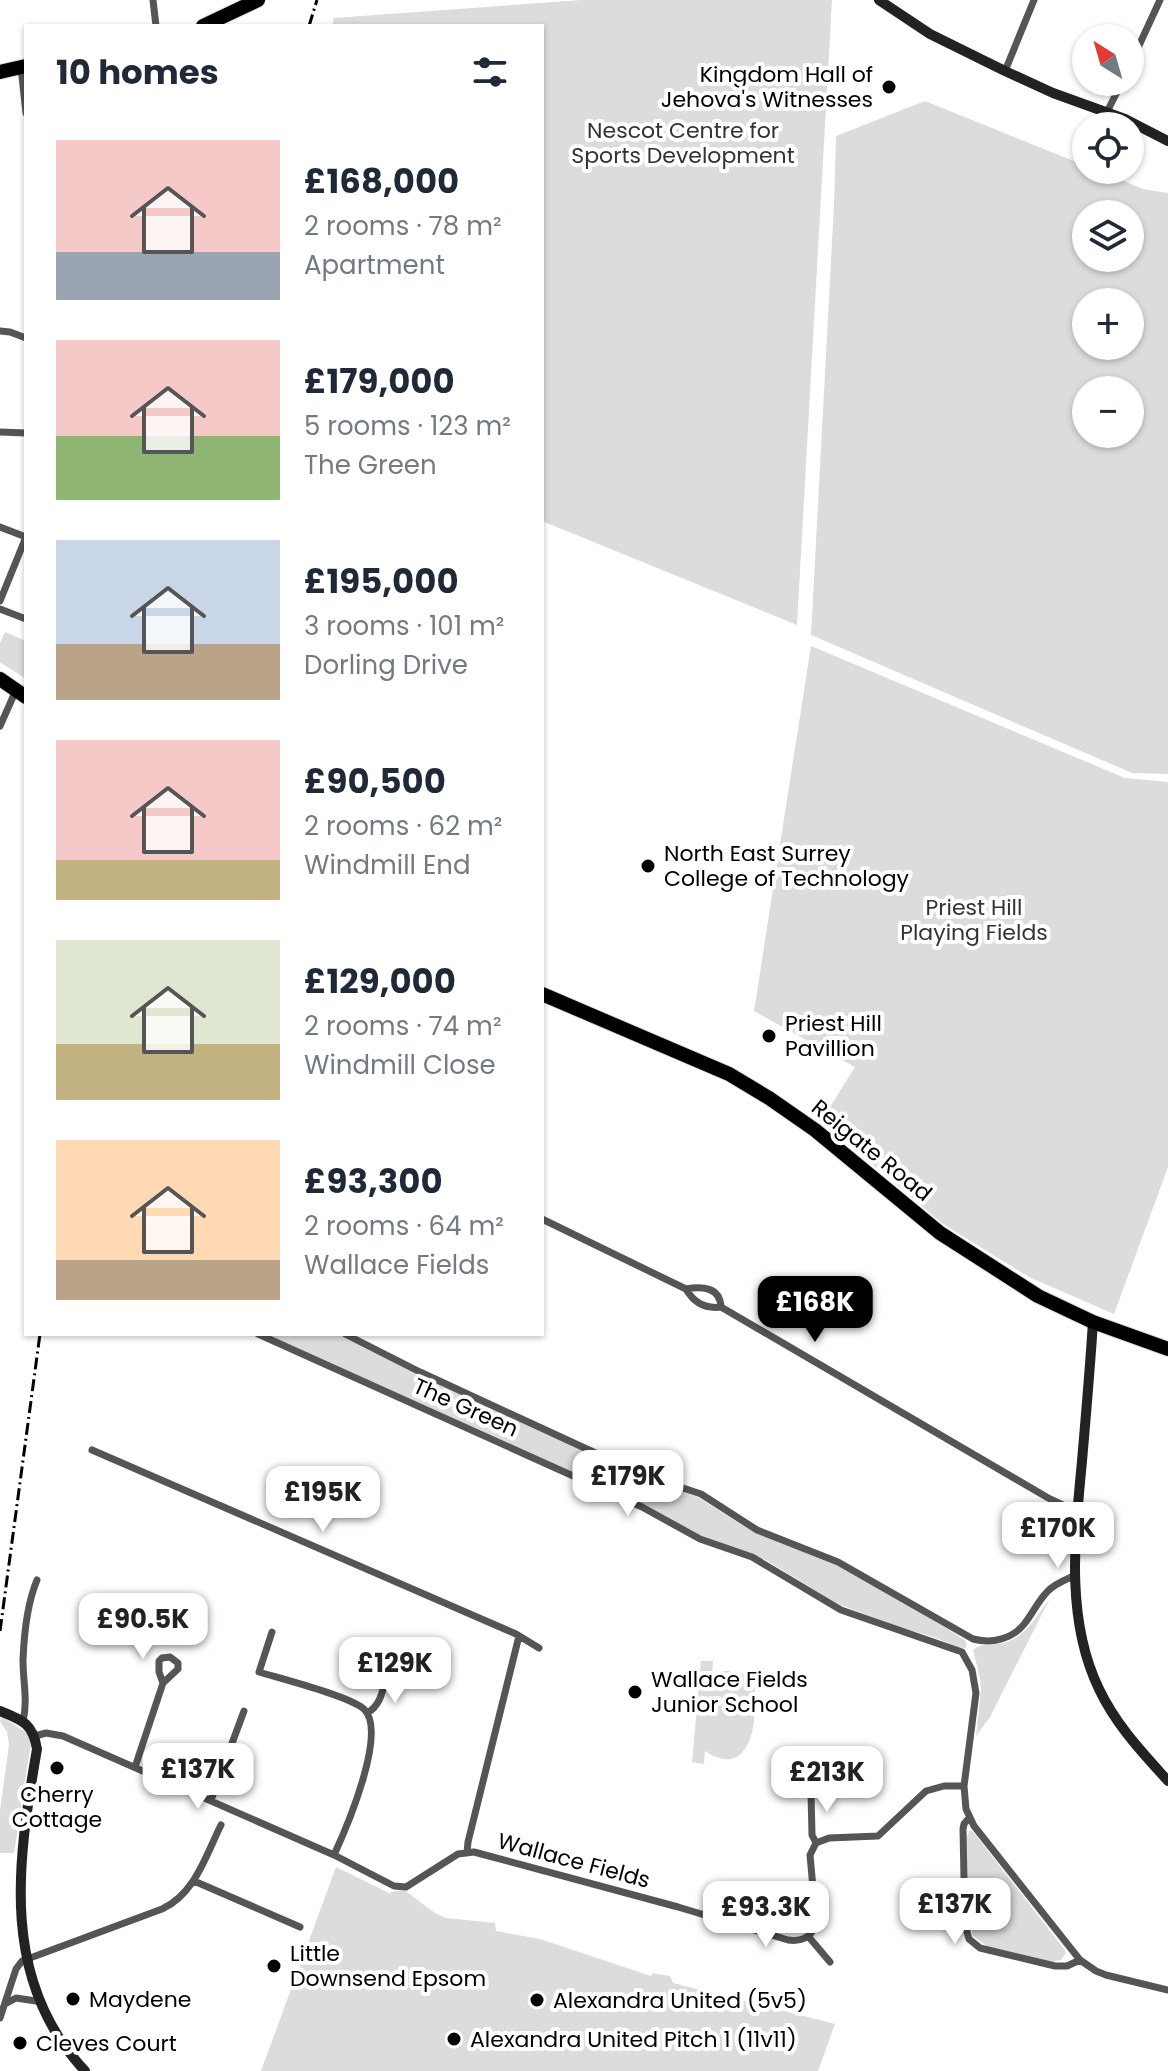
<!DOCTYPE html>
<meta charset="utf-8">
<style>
:root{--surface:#fff;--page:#f2f2f3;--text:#1f2937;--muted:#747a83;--accent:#000}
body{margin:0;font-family:Poppins,sans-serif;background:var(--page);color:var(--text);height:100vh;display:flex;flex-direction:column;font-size:30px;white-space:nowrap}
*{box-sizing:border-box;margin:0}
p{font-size:26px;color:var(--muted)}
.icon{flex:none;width:44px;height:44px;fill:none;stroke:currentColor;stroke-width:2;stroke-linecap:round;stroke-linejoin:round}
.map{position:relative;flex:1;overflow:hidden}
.details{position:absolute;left:24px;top:24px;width:520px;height:1312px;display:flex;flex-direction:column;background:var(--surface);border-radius:0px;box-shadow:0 2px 6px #0004}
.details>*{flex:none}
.needle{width:52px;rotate:323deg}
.buttons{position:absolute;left:1072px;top:24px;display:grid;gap:16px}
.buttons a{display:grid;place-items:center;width:72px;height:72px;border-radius:50%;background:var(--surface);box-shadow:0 2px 6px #0004;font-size:40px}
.price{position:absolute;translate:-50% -68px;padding:0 18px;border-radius:16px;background:#fff;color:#222;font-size:26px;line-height:52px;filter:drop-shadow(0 2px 4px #0008)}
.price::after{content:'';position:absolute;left:50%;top:48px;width:24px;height:18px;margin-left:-12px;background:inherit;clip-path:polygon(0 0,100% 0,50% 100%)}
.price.active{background:var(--accent);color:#fff}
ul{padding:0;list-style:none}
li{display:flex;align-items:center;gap:24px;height:200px;padding:0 32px}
li span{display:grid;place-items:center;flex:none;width:224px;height:160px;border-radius:0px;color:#555}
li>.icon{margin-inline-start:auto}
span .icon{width:96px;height:96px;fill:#fffc;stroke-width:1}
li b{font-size:34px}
h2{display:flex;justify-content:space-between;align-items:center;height:96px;padding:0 32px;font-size:34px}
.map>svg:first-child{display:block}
.green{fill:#dcdcdc;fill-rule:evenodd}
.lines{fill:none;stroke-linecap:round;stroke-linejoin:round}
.highway-casing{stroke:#dbdbdb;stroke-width:16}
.street{stroke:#555;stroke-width:7}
.secondary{stroke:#222;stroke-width:10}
.highway{stroke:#000;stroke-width:14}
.rail{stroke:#000;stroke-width:3;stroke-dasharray:12 4 2 4;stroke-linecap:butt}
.poi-dot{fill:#000;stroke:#fff;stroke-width:3}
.labels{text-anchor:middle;stroke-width:8;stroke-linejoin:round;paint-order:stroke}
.poi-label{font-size:22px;fill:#000;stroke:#fff;text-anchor:start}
.park-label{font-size:22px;fill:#333;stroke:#fff}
.street-label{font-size:22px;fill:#000;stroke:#fff}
</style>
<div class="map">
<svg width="1168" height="2071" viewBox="0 0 1168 2071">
<rect width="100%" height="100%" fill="#fff"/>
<path class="green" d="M581 0H832L797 625 542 521V26H332L334 18Z
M925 101 1086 166V170H1097L1143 189 1168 193V774L1132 773 811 635 834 205 836 136ZM1086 214H1130V258H1086ZM1086 302H1130V346H1086ZM1086 390H1130V434H1086Z
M5 632 26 641V679L0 662V643Z
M811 646 1125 778 1168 782V1167L1114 1314 1029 1277 943 1224 821 1121 855 1067 754 1011Z
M266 1334H337L667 1489 684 1492 699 1498 755 1533 836 1565 897 1598 965 1640 967 1645 965 1648 957 1647 934 1637 892 1625 836 1603 766 1560 701 1536 644 1504Z
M1050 1598 990 1717 976 1736 981 1689 980 1678 973 1650C982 1642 992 1646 1004 1643 1025 1638 1038 1614 1050 1598Z
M701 1661H713L712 1675C727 1667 748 1670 754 1688 758 1698 755 1710 754 1720 751 1750 736 1772 705 1751L704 1764 692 1762Z
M2 1717 29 1734 31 1743 14 1853H0V1811L9 1744 7 1732 0 1721Z
M970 1830 974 1833 1065 1950 1066 1953 1061 1960 1051 1962 987 1946 973 1936 968 1915 967 1836Z
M336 1867 391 1894V1892L404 1890 435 1913 446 1918 495 1923 496 1931 540 1939 651 1976 652 1973 670 1976 673 1983 677 1984 835 2024 818 2071H261Z"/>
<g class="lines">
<g class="highway-casing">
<path id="highway" d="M203 26 258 0
M0 72 26 66
M0 679 26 697
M542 994 729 1074 769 1098 815 1130 940 1233 1038 1296 1093 1322 1168 1349"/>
</g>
<path class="street" d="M153 0 156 26
M1130 65 1160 0
M21 67 26 113
M1005 71 1034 0
M1107 112 1122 82
M0 331 10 332 26 338
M0 432 26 433
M0 527 26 537
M0 601 26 537
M0 609 26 619
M0 726 16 690
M542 1219 686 1289C694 1303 706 1309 721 1307L1050 1499 1065 1506 1078 1507
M686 1289C702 1286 720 1287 721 1307
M258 1334 642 1507 700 1539 752 1557 841 1610 962 1652 972 1670 976 1693 964 1786 966 1809 974 1826 1080 1960 1096 1971 1106 1975 1168 1990
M345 1334 420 1372 667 1486 683 1488 701 1494 757 1530 838 1562 973 1639C992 1644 1013 1639 1025 1623 1033 1613 1038 1601 1047 1592 1054 1584 1065 1580 1074 1576
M92 1450 516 1634 539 1648
M272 1632 259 1672C282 1679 349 1696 364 1709 388 1732 346 1829 334 1855
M367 1713C382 1705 383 1688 387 1672
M23 1722C28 1699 23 1683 23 1660 24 1634 27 1604 37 1580
M35 1736 46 1733 63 1736 334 1855 394 1886 406 1887 458 1854 474 1852 678 1907 788 1940C803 1942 814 1936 816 1921L810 1855 816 1843 829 1838 878 1836 926 1791 944 1786H964
M135 1767 163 1683 159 1672V1661L162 1658 170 1657 178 1663V1669L163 1683
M811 1792 812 1835 816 1843
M211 1800 244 1711
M969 1818 964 1824 963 1829 965 1925 969 1939 980 1948 1055 1966H1067L1080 1960
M467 1852 468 1842 519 1636
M194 1881 300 1927
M808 1936 830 1962
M5 2004 16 1998 36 2001
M0 2018 16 1969 22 1961 162 1909C195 1894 206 1855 221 1825"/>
<path class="secondary" d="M879 0 930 34 1005 71 1053 93 1125 119 1168 141
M1093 1322C1090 1368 1086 1415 1082 1461 1075 1536 1065 1619 1099 1689 1116 1725 1142 1752 1168 1781
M0 1711C23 1720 33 1724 37 1749 17 1864 0 1980 85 2071"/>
<use href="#highway" class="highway"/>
<path class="rail" d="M309 26 317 0
M0 1631 40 1334"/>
</g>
<g class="poi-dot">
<circle cx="889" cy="87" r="8"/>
<circle cx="648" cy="866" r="8"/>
<circle cx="769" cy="1036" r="8"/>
<circle cx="635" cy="1692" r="8"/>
<circle cx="57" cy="1768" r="8"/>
<circle cx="274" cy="1966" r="8"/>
<circle cx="73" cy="1999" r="8"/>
<circle cx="537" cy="2000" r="8"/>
<circle cx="454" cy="2039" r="8"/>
<circle cx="20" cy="2043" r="8"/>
</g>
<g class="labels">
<g class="poi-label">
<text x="873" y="82" text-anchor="end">Kingdom Hall of<tspan x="873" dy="25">Jehova's Witnesses</tspan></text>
<text x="664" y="861">North East Surrey<tspan x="664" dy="25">College of Technology</tspan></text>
<text x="785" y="1031">Priest Hill<tspan x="785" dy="25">Pavillion</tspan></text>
<text x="651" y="1687">Wallace Fields<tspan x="651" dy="25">Junior School</tspan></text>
<text x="57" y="1802" text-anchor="middle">Cherry<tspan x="57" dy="25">Cottage</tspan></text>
<text x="290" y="1961">Little<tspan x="290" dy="25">Downsend Epsom</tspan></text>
<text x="89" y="2007">Maydene</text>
<text x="553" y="2008">Alexandra United (5v5)</text>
<text x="470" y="2047">Alexandra United Pitch 1 (11v11)</text>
<text x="36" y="2051">Cleves Court</text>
</g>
<g class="park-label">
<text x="683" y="138">Nescot Centre for<tspan x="683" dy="25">Sports Development</tspan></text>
<text x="974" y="915">Priest Hill<tspan x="974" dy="25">Playing Fields</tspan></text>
</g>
<g class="street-label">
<text transform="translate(872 1150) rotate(39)" y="8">Reigate Road</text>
<text transform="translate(466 1407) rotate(24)" y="8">The Green</text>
<text transform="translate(574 1860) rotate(15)" y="8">Wallace Fields</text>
</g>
</g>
</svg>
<div class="buttons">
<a><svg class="needle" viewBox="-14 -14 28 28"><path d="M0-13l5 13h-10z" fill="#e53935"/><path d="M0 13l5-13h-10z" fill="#747a83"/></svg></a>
<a><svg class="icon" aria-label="locate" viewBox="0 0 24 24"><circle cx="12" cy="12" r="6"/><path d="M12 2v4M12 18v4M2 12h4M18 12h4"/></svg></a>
<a><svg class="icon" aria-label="layers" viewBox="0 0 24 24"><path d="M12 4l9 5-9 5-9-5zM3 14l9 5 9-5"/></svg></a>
<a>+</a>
<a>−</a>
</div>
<b class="price active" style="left:815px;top:1344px">£168K</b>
<b class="price" style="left:628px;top:1518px">£179K</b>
<b class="price" style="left:323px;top:1534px">£195K</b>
<b class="price" style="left:1058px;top:1570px">£170K</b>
<b class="price" style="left:143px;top:1661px">£90.5K</b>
<b class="price" style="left:395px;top:1705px">£129K</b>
<b class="price" style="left:198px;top:1811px">£137K</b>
<b class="price" style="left:827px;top:1814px">£213K</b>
<b class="price" style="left:955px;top:1946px">£137K</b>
<b class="price" style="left:766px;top:1949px">£93.3K</b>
<section class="details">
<h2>10 homes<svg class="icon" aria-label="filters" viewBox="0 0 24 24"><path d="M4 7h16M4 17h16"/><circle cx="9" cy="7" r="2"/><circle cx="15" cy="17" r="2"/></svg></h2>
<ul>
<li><span style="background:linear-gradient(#f6c9c9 70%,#9aa5b1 0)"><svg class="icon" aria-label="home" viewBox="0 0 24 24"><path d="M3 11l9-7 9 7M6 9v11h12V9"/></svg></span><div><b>£168,000</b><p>2 rooms · 78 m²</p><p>Apartment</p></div></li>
<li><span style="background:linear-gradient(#f6c9c9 60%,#8fb573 0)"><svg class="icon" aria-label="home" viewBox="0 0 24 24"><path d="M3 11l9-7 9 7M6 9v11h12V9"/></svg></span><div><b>£179,000</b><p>5 rooms · 123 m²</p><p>The Green</p></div></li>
<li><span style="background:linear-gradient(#c9d6e8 65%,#b9a48a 0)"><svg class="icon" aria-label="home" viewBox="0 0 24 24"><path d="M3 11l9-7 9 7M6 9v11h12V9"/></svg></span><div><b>£195,000</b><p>3 rooms · 101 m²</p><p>Dorling Drive</p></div></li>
<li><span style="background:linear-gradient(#f6c9c9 75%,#c2b280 0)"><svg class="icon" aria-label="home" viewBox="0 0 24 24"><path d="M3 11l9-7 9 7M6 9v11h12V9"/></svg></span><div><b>£90,500</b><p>2 rooms · 62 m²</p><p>Windmill End</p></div></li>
<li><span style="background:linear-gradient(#dfe7d0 65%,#c2b280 0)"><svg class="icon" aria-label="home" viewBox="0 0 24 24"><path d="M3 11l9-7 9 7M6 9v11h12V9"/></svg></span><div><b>£129,000</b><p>2 rooms · 74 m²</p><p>Windmill Close</p></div></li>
<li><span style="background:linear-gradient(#ffd9b3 75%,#b9a48a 0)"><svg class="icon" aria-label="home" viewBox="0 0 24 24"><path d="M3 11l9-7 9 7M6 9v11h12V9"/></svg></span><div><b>£93,300</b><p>2 rooms · 64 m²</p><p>Wallace Fields</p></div></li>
</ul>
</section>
</div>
